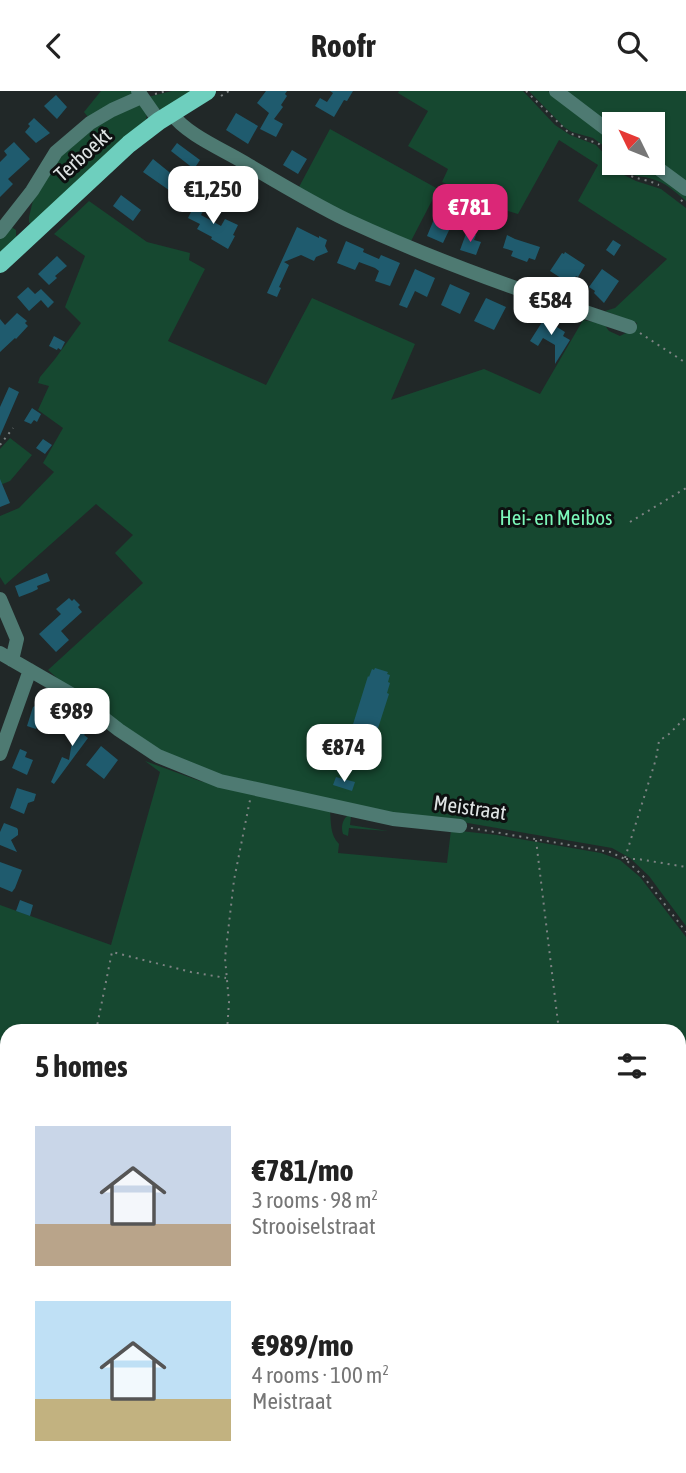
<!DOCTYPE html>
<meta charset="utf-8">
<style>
:root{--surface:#fff;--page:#f2f2f2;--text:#222;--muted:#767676;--accent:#db2777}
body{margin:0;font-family:"Asap Condensed",sans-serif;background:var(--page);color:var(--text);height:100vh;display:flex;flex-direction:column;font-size:26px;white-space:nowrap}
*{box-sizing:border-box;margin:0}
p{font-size:23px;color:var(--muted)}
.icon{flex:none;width:38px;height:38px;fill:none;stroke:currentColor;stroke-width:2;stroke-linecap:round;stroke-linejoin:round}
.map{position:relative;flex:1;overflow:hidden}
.details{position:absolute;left:0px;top:933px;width:686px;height:450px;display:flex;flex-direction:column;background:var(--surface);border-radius:21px 21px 0 0;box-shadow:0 2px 5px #0004}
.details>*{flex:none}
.needle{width:46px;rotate:313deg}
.tools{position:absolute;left:602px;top:21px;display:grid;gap:14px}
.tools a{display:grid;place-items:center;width:63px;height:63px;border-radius:0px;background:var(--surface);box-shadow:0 2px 5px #0004;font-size:35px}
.price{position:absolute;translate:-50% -60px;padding:0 16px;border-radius:14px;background:#fff;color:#222;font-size:23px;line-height:46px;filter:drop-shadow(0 2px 4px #0008)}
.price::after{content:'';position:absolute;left:50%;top:42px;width:21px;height:16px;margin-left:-10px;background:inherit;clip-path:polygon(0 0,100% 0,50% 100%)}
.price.current{background:var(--accent);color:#fff}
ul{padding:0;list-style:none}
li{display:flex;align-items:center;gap:21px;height:175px;padding:0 35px}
li span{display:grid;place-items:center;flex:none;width:196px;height:140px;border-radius:0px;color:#555}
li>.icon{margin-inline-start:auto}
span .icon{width:84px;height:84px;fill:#fffc;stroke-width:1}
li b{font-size:30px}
h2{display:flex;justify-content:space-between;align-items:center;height:84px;padding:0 35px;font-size:30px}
header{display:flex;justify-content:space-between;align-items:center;height:91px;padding:0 35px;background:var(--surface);font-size:32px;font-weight:700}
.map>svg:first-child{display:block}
.green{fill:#164830}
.building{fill:#1f5b6e}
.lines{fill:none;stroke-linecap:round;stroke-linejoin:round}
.path{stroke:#7d8383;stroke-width:2;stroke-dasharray:2 5;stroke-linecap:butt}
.minor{stroke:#4e7a72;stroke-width:14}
.major{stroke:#6ecfbe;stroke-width:18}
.labels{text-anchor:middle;stroke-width:6;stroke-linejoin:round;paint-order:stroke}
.street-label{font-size:21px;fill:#dfe4e4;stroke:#0d1010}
.park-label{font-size:21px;fill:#7cf8ba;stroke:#0d1010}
</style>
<header><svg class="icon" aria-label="back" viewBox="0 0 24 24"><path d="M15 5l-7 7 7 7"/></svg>Roofr<svg class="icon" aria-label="search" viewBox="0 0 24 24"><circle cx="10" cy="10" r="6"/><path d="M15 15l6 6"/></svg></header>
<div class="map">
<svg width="686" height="1382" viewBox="0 0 686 1382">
<rect width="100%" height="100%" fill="#212828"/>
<path class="green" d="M101 0H135L136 3 88 26 84 21Z
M172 0H196L165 18H159L148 6Z
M399 0H523L555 34 570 44 596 54 624 84 636 90 661 98 686 117V835L649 785 630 767 612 757 462 731 348 715 222 685 155 657 65 594 48 579 143 492 115 462 133 444 96 413 5 494 0 486V425L19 417 54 381 43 372 63 337 38 319 49 295 38 292 40 286 55 268 81 232 65 216 85 165 54 143 89 110 147 151 190 162 189 169 205 178 168 250 266 294 312 207 415 253 391 309 484 278 540 303 583 229 604 233 609 240 620 245 628 241 633 242 637 232 605 220 615 217 667 168 578 110 598 74 559 49 518 123 508 120 442 91 448 78 408 55 428 20 398 2Z
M529 0H548L614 49V69L604 55 593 47 572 41 564 36Z
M564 0H686V90L653 67V33H614V37Z
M141 13C147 22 149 25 143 35L32 135 29 131V126L34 105 56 66 112 22Z
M330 38 438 98 411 150 349 125 299 96Z
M617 72H643L686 105V110C678 103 668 94 658 90 639 82 632 90 617 72Z
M11 136 16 139V149L0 164V146Z
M10 347 32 364 10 390 0 394V358Z
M145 670 200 690 330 719C331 732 330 744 339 753L338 762 447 772 451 739 497 744 601 762 620 769 640 786 686 846V1382H296L298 1376H679V940H7V1376H163L162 1382H0V814L111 854 160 681Z
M347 725H351L350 734 388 740 349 737 348 745 343 743C341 738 342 729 347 725Z"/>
<path class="building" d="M266 0H287L285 3 287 5 281 14 283 16 274 28 283 33 276 46 260 38 269 22 257 12Z
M330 0H353L347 10 344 9 334 26 315 15 320 7 327 11 333 2Z
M56 4 67 16 57 28 44 15Z
M236 22 258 35 248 53 226 39Z
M34 27 50 42 36 52 25 41 30 35 28 33Z
M14 51 30 68 8 88 13 93 0 106V71L7 64 4 60Z
M177 52 200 69 194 78 171 60Z
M292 59 307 68 298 83 283 74Z
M153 68 184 93 176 104 143 81Z
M441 94 450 98 444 111 435 107Z
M121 104 141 119 133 130 113 115Z
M190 108 205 116 201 124 221 135 225 128 238 134 233 144 235 145 228 158 211 148 212 146 197 138 200 133 188 127 192 119 186 116Z
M437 121 450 126 447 133 451 135 443 152 427 145Z
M297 136 319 147V145L327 149 325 155 328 161 316 166 314 170 301 164 284 171 289 174 279 196 281 197 277 206 267 202Z
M467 140 476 144 474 149 481 151 476 164 460 159Z
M507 144 515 148 540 156 535 169 529 167 527 171 511 165 513 160 503 157Z
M613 149 621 154 614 165 606 159Z
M346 150 364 158 363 161 379 168 381 164 400 172 390 195 375 190 379 180 375 177 359 171 355 179 337 172Z
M565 161 585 174 578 186 576 185 572 191 565 187 564 189 550 180 562 162 564 163Z
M57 165 67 175 55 185 57 187 49 194 38 183Z
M415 178 435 187 427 206 415 200 407 217 399 214Z
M602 178 619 190 604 212 594 202 595 200 589 196Z
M450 193 470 202 460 223 441 214Z
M28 196 35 203 41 198 54 211 48 217 41 209 29 220 17 206Z
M486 207 506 216 494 239 474 230Z
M17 222 27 230 25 232 28 235 16 248 15 247 0 261V228L5 234Z
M544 228 565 241 563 245 570 249 555 273V254L543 247 538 255 530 250Z
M54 245 65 251 61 259 58 257 57 259 49 255Z
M9 296 19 301 0 345V316Z
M32 317 41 323 37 331 34 329 31 333 24 330Z
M43 348 52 354 45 363 36 357Z
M0 388 10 412 0 416Z
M47 482 50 490 37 495 38 498 32 501 19 506 15 495Z
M69 507 72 510 74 508 80 514 78 516 82 521 61 540 69 549 56 561 39 543 61 523 56 518Z
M375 577 388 581 387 583 390 584 388 591 390 592 387 602 389 603 372 656 367 655V657L350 651 351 646H350V643L368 585 369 586 372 578 374 579Z
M39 611 47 612 46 613 54 616 56 621 53 630 42 636 41 626 36 638 27 635 33 616 39 613Z
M78 632 88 640 84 644 88 647 54 693 51 691 62 666 69 669 72 651 67 647 69 643 65 639 69 633 74 637Z
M101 655 118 669 104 688 86 674Z
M20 658 27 661 25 666 33 669 27 684 12 677Z
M336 686 355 691 352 700 333 694Z
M17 697 36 703 34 710 28 712 24 723 10 717Z
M4 732 17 737 18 739V744L11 749 17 761 0 754V741Z
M0 771 22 779 15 797 12 801 0 796Z
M20 809 33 814 30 825 16 820Z"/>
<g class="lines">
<path class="path" d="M526 0 569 42 599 53 614 71
M155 3 167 0
M221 5 229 0
M615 72C632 91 639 85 659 94
M681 109 686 114
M640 242 686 272
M0 354 13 337
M630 431 686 397
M471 737 610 761 625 768 643 785 686 841
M536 749 559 940
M625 767 656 668 659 650 669 643 686 626
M626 768H638L686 776
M96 940 112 861 191 881 226 887
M227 940 229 911 225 867 234 789 250 709
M679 1078 686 1073
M0 1313H7
M536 1376 537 1382
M652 1376 667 1382
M4 1382 7 1366
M217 1382 218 1376
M311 1382 316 1376"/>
<path class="minor" d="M138 0 159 30
M556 0 614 44
M171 22C187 44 222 58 245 72 279 92 312 112 347 129 440 172 533 204 630 236
M651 72 686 98
M0 141 32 100 56 61 90 32 112 19 141 6
M0 508 17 548 12 569
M0 562 78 607 119 639 158 665 220 690 393 728 460 735
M0 663 30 579"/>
<path class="major" d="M0 173 129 53 159 30 207 0"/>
</g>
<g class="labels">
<g class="street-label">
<text transform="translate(83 64) rotate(-42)" y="7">Terboekt</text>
<text transform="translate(470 717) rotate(8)" y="7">Meistraat</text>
</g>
<g class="park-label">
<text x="556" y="434">Hei- en Meibos</text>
</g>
</g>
</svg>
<div class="tools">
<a><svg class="needle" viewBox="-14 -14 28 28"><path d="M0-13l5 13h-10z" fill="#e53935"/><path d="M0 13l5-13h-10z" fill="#767676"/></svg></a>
</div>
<b class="price" style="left:213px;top:135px">€1,250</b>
<b class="price current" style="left:470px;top:153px">€781</b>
<b class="price" style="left:551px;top:246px">€584</b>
<b class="price" style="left:72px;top:657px">€989</b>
<b class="price" style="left:344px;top:693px">€874</b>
<section class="details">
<h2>5 homes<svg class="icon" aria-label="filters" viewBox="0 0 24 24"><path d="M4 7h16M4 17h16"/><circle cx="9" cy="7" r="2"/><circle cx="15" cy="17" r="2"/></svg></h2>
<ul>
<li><span style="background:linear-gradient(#c9d6e8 70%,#b9a48a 0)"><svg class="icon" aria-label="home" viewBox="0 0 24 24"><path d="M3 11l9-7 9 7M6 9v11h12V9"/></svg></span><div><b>€781/mo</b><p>3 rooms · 98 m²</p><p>Strooiselstraat</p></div></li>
<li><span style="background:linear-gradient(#bfe0f5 70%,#c2b280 0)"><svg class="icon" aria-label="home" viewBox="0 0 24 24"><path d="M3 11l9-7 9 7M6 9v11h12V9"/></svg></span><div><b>€989/mo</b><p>4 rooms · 100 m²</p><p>Meistraat</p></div></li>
</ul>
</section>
</div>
